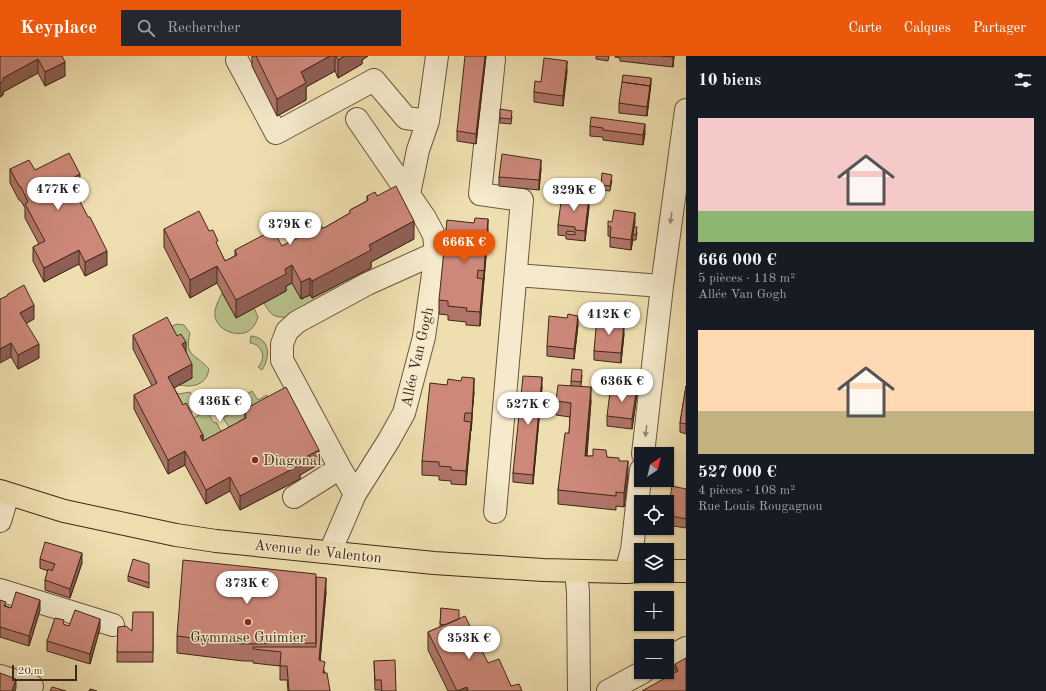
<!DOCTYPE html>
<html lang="fr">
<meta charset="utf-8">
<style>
:root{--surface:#171b24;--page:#242831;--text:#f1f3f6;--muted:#9ea1a6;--accent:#ea580c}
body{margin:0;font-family:"Old Standard TT",serif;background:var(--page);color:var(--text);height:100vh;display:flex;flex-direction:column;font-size:15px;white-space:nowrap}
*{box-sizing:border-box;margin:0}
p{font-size:13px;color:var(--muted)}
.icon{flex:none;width:22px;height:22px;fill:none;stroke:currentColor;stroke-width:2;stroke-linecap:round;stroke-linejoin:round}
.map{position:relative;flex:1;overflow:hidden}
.sheet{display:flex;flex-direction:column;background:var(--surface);width:360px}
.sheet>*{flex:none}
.needle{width:26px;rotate:35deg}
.buttons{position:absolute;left:634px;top:391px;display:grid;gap:8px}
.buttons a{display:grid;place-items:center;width:40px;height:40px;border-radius:0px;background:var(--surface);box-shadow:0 1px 3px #0004;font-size:20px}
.scale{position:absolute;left:12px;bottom:10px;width:65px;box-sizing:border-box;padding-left:4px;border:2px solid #3e2816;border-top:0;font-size:11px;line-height:14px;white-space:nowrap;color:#3e2816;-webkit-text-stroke:3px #f5eacc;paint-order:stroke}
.price{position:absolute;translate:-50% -34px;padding:0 9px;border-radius:14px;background:#fff;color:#222;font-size:13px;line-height:26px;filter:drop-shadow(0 1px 2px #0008)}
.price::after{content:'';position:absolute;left:50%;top:24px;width:12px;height:9px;margin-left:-6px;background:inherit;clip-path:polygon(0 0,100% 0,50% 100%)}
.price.current{background:var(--accent);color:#fff}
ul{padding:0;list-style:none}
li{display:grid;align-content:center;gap:8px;height:212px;padding:0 12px}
li span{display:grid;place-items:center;height:124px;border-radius:0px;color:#555}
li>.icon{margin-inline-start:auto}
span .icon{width:72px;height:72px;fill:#fffc;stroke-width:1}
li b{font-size:17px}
h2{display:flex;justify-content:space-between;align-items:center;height:48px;padding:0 12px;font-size:17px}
header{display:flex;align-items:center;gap:24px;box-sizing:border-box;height:56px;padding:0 20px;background:var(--accent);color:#fff}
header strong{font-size:19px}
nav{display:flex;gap:22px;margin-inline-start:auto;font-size:14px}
.search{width:280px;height:36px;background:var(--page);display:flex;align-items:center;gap:10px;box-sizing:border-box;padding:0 14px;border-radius:0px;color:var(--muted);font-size:15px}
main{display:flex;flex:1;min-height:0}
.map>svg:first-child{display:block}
.green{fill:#b9c28b;stroke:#7c7550}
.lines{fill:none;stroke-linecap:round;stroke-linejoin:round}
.minor-casing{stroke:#6a563c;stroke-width:24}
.major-casing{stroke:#3e2816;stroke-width:24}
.minor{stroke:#f5eacc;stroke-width:22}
.major{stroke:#efdfb0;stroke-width:22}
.wall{fill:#b07569;stroke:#3e2816}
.shaded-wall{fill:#905f55;stroke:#3e2816}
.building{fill:#cd887a;stroke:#3e2816}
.oneway{fill:#9a8971}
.poi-dot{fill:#8f2418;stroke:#f5eacc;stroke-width:1.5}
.labels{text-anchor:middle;stroke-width:3;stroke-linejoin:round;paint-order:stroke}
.street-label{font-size:15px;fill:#3e2816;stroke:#f5eacc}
.poi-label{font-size:15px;fill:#3e2816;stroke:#f5eacc;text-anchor:start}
</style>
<header>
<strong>Keyplace</strong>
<div class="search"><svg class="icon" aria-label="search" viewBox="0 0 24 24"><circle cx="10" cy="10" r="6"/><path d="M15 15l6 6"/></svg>Rechercher</div>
<nav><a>Carte</a><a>Calques</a><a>Partager</a></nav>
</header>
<main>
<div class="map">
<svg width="686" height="635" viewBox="0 0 686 635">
<rect width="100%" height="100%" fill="#efdfb0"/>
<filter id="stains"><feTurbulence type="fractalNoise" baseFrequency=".005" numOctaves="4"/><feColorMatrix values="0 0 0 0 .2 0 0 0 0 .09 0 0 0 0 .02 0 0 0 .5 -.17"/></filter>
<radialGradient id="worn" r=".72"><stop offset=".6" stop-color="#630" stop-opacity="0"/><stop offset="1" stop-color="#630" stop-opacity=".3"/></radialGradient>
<path class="green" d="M292 227 301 243 310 239 312 242 337 229 340 233 288 261C273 262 271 259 264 247L286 235 285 231Z
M222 237 236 262 254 252 258 261C256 267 253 273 247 276 236 281 217 274 215 260 214 252 219 244 222 237Z
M177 268 184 269 190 277C184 301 195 297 209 313 207 328 194 332 180 329L192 322 170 271Z
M251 280C270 282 271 300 262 314L258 311C267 302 262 288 250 287Z
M171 333 179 338 190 336 199 351 187 359Z
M252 335 258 344 267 339 274 351 256 355 239 365 240 368 231 374 223 362 235 355 231 348Z
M207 355 214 367 216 366 222 377 203 399 188 365Z"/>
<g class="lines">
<g class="minor-casing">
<path id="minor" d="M494 3 480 138 522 144 495 456
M237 4 276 77 374 24 406 62 428 65 437 0
M409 138 418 94 428 65
M516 219 662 230
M643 398 662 230 686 54
M355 438 340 412 282 304V288L287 275 297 266 367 228 436 197
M294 441 340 412
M0 465 8 438
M330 496 355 438 389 384 404 357 424 281 436 197 434 179 425 162 357 63
M576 515 578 536 579 635
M626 516 632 494 641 414
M0 534 113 569
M667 603 686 592
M0 620 32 630
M608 635 643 616"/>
</g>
<g class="major-casing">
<path id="major" d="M0 435 64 455 176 479 216 485 434 507 543 514 626 516 641 515
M667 515H686"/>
</g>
<use href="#minor" class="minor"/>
<use href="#major" class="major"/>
</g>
<path class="wall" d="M0 0H62L65 20 45 30 38 17 3 36V39L0 41Z
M252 0H368L362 4V8L338 22 335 15 306 31V44L277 60 252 10Z
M486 0 476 88 457 85V75Z
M596 0H609L608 5 596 3Z
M615 0H674L673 11 620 5V2L615 1Z
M567 15 563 50 534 46V36L541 26Z
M651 27 647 60 619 57V47Z
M512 60 511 68 500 67V62Z
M590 70 645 77 643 89 603 84V81L590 80Z
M10 113 35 114 80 132 74 135 107 209 85 220 79 208 44 226 33 205V191L39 188 25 162V152L21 145 19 144 10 127Z
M541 113 539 134 499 130V121Z
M612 124 610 135 601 134V129Z
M367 140H377L414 183 371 206V212L312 242 310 239 301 243 292 227 286 230V235L236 262 217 227 190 242 164 191V173L209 175 225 205 235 200V194L282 190 321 172H324L350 157V154L367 145Z
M589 151 585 185 566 183V180L558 179V169Z
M635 167 634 171 637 176 636 184H633L631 194 610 191V180H608V170Z
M488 177 480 270 466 269V266L448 264V259L439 258V244Z
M0 243 34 263 26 267 39 302 18 313 11 301Z
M607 266 624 278 621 307 594 304V295Z
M578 269 574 303 547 300V290Z
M133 279 186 296 192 322 174 332 183 349 203 379V385L245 363V353L319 408 300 419V423L240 454 230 435 206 448 185 409 168 418 134 353V339L152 330 133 293Z
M582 319 581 330 591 345 587 400 607 401 619 405 628 419 624 451 616 450V454L558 448V434L569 377 570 361 556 359V345L571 330V325Z
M686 330V378L680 376V367Z
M542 331 533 428 513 426V417Z
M637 333V338L632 373 607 370V360L621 337Z
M474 336 466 429 451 428V425L439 424V420L422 419V405Z
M686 433V472L667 469V459Z
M40 503 82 507 70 542 45 534V524L48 515 40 512Z
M128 520 149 527V532L128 525Z
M316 521 326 536 320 604 325 617 330 635H288L287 624H280V610L253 607V605H243L177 597V580Z
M0 544 6 550 11 552 40 554 29 590 0 581Z
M441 552 459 563 488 607 511 630 522 635H448L428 594V576L440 571Z
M153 556V606H117L118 571 132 575Z
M64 569 69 570 100 572 90 608 47 595V585Z
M374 605 396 635H382L381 634H375Z
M675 608 686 635 675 616Z"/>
<path class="shaded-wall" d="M330 0H335V15L306 31V44L277 60V43L301 16Z
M345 0H368L362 4V8L338 22V4Z
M485 0H486L476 88V78Z
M673 0H674L673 11Z
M38 3V17L3 36V39L0 41V27L3 22Z
M567 5V15L563 50V40Z
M65 6V20L45 30V16Z
M651 22V27L647 60V51Z
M645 68V77L643 89V79Z
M541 104V113L539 134V124Z
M80 118V132L69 138V124Z
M589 141V151L585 185V175Z
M635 157V167L633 179 631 194V184Z
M488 163V177L480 270V256L483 223V232L484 215Z
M414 165V183L371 206V212L312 242V225L369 189Z
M79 194V208L44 226V212Z
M107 195V209L85 220V206Z
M292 209V227L286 230V235L236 262V244L285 213Z
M217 210V227L190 242V224Z
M310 222V239L301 243V226Z
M34 249V263L20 271V257Z
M578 260V269L574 303V293Z
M624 268V278L621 307V297Z
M186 286V300L182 288Z
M11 287V301L0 307V293Z
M39 288V302L18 313V299Z
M192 308V322L168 335V321Z
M542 321V331L533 428V419Z
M474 322V336L466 429V415L471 366V375L472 366V357Z
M591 331V345L585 414V400Z
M637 331V338L632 373V363Z
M203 379V393L200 380Z
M319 394V408L300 419V423L240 454V440L298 405Z
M185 395V409L168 418V404Z
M628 405V419L624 451V437Z
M230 421V435L206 448V434Z
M82 497V507L70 542V533Z
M326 522V536L319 618V604Z
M40 544V554L29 590V580Z
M100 563V572L90 608V598Z
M16 623V632L15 635H12Z
M467 631V635H457Z"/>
<path class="building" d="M0 0H62L65 6 45 16 38 3 3 22V25L0 27Z
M256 0H330L301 16 306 27 277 43Z
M336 0H345L338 4Z
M465 0H485L476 78 457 75Z
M662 0H673V1Z
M544 2 567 5 563 40 534 36 535 25 541 26Z
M623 19 651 22 650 34V30L622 26Z
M622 26 650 30 647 51 619 47Z
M500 53 512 55 511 63 500 62Z
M591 61 645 68 643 79 603 74V72L590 70Z
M69 97 80 118 69 124 88 161H90L107 195 85 206 79 194 44 212 33 191 45 185 25 148 28 146 21 131 19 130 10 113 29 104 35 114Z
M502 98 541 104 539 124 499 121Z
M602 117 612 119 610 130 601 129Z
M396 130 414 165 369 189 371 194 312 225 310 222 301 226 292 209 285 213 286 218 236 244 217 210 190 224 164 173 199 155 209 175 213 174 218 185 216 186 225 205 237 199 235 194 273 174 282 190 321 169V172H324L350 157V154L367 145 368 144 367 140 375 136 377 140Z
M562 138 589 141 585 175 575 174V171L558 169Z
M614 154 635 157 631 184 610 181 611 171 608 170V165L612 166Z
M475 162 488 163 484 215 478 214 477 222 483 223 480 256 466 255 467 252 448 250V245L439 244 447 164 474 167Z
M634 171H637L636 179H633Z
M567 175 575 176V179L566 178Z
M24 229 34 249 20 257 39 288 18 299 11 287 0 293V243L7 240 8 238Z
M568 258 578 260 574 293 547 290 549 260 567 262Z
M167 261 177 280 181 278 186 286 182 288 192 308 168 321 183 349 186 347 203 379 200 380 203 385 246 362 245 353 286 331 319 394 298 405 300 409 240 440 230 421 206 434 185 395 168 404 134 339 157 327 133 279Z
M597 261 607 263V266L624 268 621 297 594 295Z
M572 313 582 314 581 326 571 325Z
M523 320 542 321 533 419 513 417Z
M462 321 474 322 472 357H465L464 365 471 366 466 415 451 414V411L439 410V406L422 405 430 327 447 329 448 323 461 325Z
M558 329 591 331 585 400H593V393L606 394 607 401 619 402V405H628L624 437 616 436V440L558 434 565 377H569L571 347 556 345Z
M622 330 637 331 632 363 607 360 610 336 621 337Z
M686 330V368L680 367Z
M672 430 686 433V463L667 459Z
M45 486 82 497 70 533 45 524 48 513 52 515 55 508 40 503Z
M133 503 149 508V527L128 520Z
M183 504 316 518V587L243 588 177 580Z
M316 521 326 522 319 604 325 606 323 617H327L330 635H289L287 610H280L281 596 253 593V591H316Z
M16 536 40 544 29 580 0 571V544L6 546 4 550 11 552Z
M441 552 459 554V563L445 569 440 568Z
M75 554 100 563 90 598 47 585 55 562 64 564 63 568 69 570Z
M133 556H153V596H117L118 571 126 570 132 575Z
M465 560 488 607 499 603 511 630 519 628 522 635H468L467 631 457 635 428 576Z
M686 602V635H642L678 615 675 608Z
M395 604 396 635H382L381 624H375L374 605Z
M0 617 16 623 12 635H0Z
M52 631 66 635H50Z
M90 633 97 635H89Z"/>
<defs><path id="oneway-solid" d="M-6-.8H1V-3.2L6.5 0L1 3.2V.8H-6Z"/></defs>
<g class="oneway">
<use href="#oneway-solid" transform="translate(671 162) rotate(98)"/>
<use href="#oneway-solid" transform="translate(646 375) rotate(97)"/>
</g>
<g class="poi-dot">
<circle cx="255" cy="404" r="4"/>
<circle cx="248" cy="566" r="4"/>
</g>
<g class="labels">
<g class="street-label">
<text transform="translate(417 301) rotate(-77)" y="5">Allée Van Gogh</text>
<text transform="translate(318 495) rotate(6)" y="5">Avenue de Valenton</text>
</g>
<g class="poi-label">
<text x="263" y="409">Diagonal</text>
<text x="248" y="586" text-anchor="middle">Gymnase Guimier</text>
</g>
</g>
<rect width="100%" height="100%" filter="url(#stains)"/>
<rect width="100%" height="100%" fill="url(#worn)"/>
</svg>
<div class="buttons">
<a><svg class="needle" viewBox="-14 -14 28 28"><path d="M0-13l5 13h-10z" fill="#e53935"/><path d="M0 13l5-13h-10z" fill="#9ea1a6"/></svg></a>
<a><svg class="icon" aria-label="locate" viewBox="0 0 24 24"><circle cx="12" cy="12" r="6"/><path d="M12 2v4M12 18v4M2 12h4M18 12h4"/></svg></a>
<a><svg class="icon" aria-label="layers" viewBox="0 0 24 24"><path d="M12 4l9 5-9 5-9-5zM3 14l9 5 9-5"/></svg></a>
<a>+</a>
<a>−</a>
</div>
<div class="scale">20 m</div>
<b class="price" style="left:58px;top:155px">477K €</b>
<b class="price" style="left:574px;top:156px">329K €</b>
<b class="price" style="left:290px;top:190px">379K €</b>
<b class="price current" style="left:464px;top:208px">666K €</b>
<b class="price" style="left:609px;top:280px">412K €</b>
<b class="price" style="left:622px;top:347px">636K €</b>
<b class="price" style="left:220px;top:367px">436K €</b>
<b class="price" style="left:528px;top:370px">527K €</b>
<b class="price" style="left:247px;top:549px">373K €</b>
<b class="price" style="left:469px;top:604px">353K €</b>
</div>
<section class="sheet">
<h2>10 biens<svg class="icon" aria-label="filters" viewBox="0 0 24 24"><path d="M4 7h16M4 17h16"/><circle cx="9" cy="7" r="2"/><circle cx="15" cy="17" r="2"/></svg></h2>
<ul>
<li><span style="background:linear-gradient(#f6c9c9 75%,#8fb573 0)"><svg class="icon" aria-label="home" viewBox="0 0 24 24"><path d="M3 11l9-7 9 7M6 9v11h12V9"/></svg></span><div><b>666 000 €</b><p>5 pièces · 118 m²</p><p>Allée Van Gogh</p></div></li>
<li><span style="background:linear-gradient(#ffd9b3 65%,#c2b280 0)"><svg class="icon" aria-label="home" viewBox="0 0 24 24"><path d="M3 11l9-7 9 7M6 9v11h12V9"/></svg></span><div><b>527 000 €</b><p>4 pièces · 108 m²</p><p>Rue Louis Rougagnou</p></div></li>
</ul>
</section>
</main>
